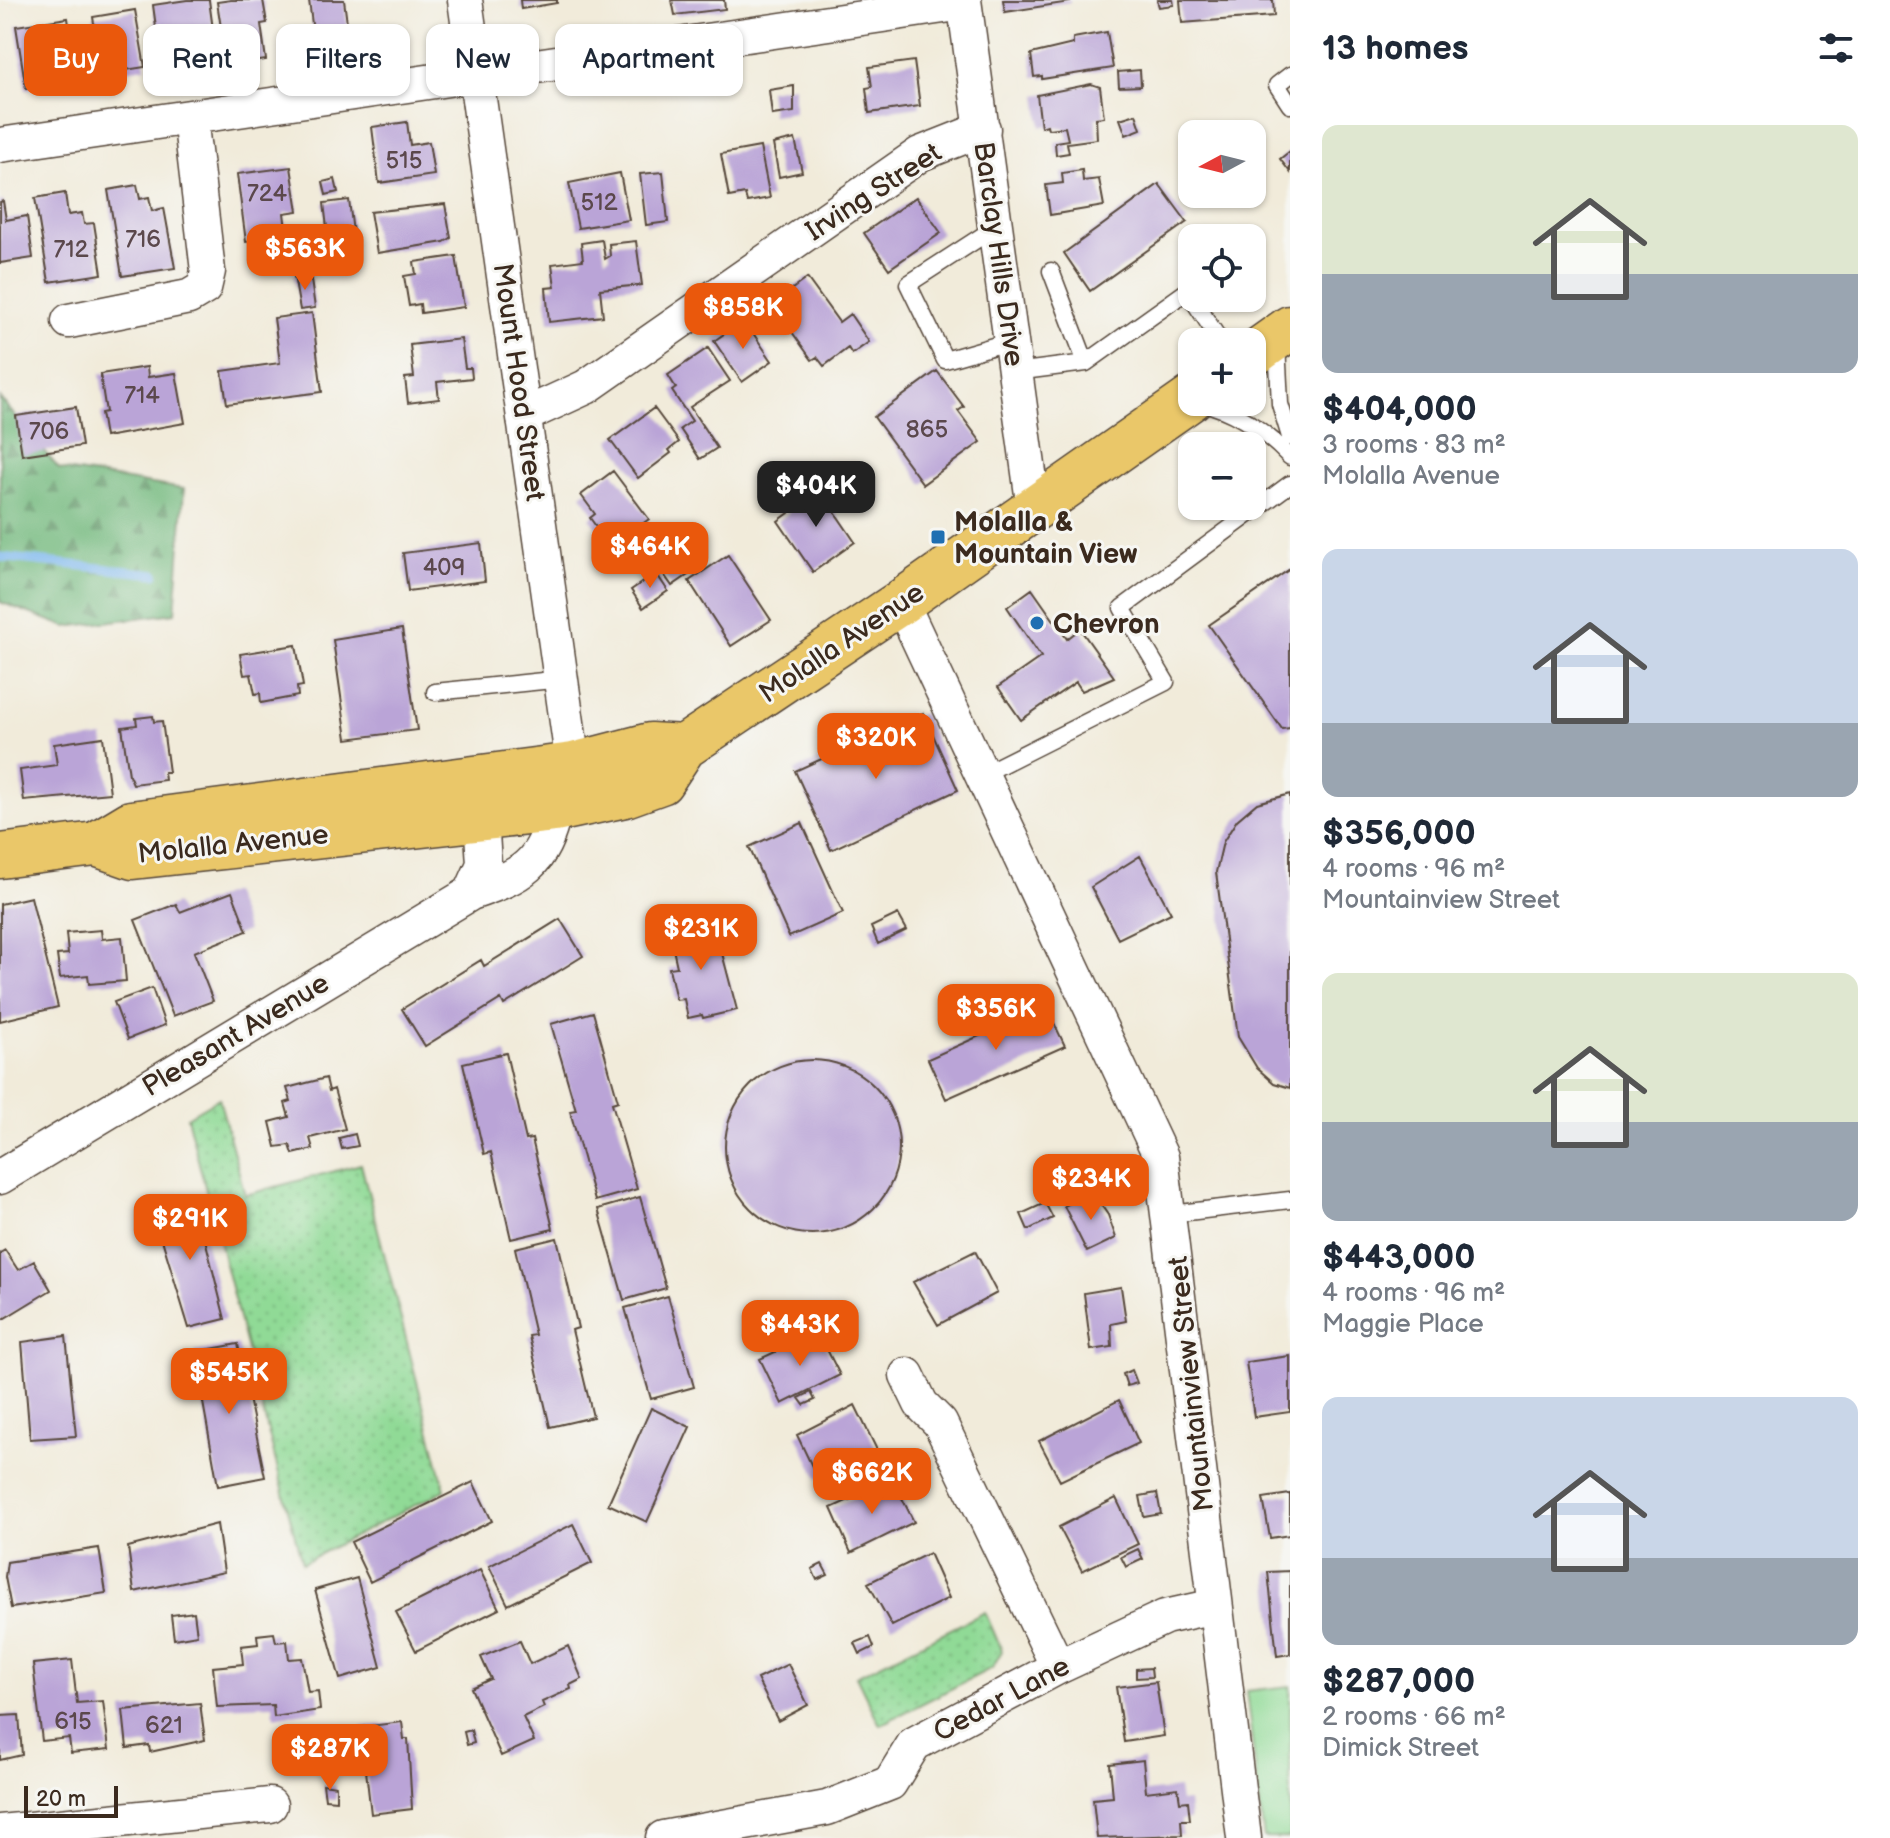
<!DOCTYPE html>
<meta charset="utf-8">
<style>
:root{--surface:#fff;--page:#f6f6f7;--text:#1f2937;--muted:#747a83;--accent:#ea580c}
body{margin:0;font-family:"Balsamiq Sans",sans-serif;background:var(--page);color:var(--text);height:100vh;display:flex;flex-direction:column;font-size:30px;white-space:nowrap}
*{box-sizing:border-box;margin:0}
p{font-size:26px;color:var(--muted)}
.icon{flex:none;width:44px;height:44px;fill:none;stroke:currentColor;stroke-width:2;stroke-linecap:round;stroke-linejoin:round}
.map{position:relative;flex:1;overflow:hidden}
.panel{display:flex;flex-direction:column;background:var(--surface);width:600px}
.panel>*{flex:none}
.hud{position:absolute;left:24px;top:24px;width:760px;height:72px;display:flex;gap:16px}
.needle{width:52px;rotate:263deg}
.tools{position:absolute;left:1178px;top:120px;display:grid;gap:16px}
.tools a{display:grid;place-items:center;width:88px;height:88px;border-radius:16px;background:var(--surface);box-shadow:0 2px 6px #0004;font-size:40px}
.scale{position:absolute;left:24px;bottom:20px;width:94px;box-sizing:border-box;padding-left:8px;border:4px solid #3b2a1e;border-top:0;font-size:22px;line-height:28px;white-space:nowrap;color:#3b2a1e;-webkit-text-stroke:6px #f6f6f2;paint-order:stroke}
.price{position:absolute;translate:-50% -68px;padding:0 18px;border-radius:16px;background:var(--accent);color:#fff;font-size:26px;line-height:52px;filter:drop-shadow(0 2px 4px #0008)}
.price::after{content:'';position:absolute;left:50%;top:48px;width:24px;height:18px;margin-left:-12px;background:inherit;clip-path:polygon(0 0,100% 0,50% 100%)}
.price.current{background:#222;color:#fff}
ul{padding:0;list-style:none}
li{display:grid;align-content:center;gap:16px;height:424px;padding:0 32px}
li span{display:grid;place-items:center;height:248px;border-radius:16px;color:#555}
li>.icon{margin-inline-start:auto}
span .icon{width:144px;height:144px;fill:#fffc;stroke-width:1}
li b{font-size:34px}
h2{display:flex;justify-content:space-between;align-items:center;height:96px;padding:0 32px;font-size:34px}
.tag{padding:0 28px;border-radius:16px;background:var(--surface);box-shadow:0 2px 6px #0004;font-size:28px;line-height:72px}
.tag.current{background:var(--accent);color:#fff}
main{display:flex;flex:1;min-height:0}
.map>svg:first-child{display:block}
.grass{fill:url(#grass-dots);stroke:#66825a;stroke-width:2}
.forest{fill:url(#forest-firs);stroke:#58724e;stroke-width:2}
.park{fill:#90da96;stroke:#66825a;stroke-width:2}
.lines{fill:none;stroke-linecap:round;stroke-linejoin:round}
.stream{stroke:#7cb7ee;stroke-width:9}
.building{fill:#baa4d7}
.lane-casing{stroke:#56473a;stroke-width:19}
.street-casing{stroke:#56473a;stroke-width:37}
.primary-casing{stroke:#56473a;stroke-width:47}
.lane{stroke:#fff;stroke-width:16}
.street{stroke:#fff;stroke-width:34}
.primary{stroke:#eac769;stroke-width:44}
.poi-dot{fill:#1f6fb2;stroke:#f6f6f2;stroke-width:3}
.labels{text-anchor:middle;stroke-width:6;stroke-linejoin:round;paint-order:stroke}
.number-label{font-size:24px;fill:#5b484c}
.street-label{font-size:28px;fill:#3b2a1e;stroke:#f6f6f2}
.poi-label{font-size:28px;font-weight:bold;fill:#3b2a1e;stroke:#f6f6f2;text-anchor:start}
</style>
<main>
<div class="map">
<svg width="1290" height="1838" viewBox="0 0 1290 1838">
<defs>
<pattern id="grass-dots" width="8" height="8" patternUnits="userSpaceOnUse" patternTransform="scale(2)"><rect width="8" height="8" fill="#90da96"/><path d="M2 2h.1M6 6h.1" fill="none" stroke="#7dbb81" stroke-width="1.8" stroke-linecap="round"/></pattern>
<pattern id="forest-firs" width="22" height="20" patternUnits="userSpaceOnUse" patternTransform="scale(2)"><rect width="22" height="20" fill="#74ba7f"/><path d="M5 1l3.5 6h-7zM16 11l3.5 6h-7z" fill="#609767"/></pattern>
</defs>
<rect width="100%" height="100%" fill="#f6f6f2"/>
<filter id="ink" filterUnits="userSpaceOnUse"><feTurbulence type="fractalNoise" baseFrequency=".0125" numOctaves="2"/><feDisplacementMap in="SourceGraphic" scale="16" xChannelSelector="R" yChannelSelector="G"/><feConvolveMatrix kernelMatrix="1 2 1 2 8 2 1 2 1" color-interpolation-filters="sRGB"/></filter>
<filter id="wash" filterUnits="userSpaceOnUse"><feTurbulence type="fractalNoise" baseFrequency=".006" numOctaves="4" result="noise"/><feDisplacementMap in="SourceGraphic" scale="32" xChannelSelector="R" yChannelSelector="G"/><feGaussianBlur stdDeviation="1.8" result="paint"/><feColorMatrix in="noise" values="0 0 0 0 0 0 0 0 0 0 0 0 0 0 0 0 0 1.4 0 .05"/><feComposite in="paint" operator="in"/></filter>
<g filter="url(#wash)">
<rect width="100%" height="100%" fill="#f1ebda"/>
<path class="grass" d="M219 1098 245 1195 361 1164 445 1490 302 1563 187 1117Z
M985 1612 1002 1651 992 1668 880 1725 856 1676Z"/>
<path class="forest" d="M0 398 59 469 184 489 175 613 66 627 0 602Z"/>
<path class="park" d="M1290 1686V1838H1264L1246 1691Z"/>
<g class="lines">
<path class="stream" d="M0 557 155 574"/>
</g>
<g id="blocks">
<path class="building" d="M187 0H209L214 37 198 39 201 60 161 65 153 5Z
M231 0H263L267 23 261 24 266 60 227 66 217 2Z
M309 0H344L352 61 317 65Z
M520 0H557V3L521 9Z
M672 0H724L725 9 675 15Z
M1003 0H1070V2L1005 12Z
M1157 0H1173L1174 5 1159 7Z
M1180 0H1273L1274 16 1182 23Z
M135 10 145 67 93 75 86 37 96 36 93 17Z
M68 18 74 60 60 63 63 83 26 89 16 26Z
M1107 32 1113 68 1042 79V76L1034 77 1031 54 1073 44V38Z
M914 61 920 106 869 113 866 88 872 87 869 67Z
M1140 70 1141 86 1119 87 1118 72Z
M1091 84 1100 87 1104 117 1096 118 1097 139 1067 143 1069 153 1056 155 1055 142 1068 140 1065 127 1048 129 1047 125 1041 127 1037 95Z
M794 86V112L772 115 769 90Z
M1136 114 1141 129 1126 135 1120 119Z
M407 122 410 145 429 142 434 175 379 183 372 127Z
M795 139 802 172 779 177 773 144Z
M760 147 770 198 747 202 745 194 729 197 721 154Z
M1290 151V172L1280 159Z
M291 167 298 211 284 213 287 237 246 242 237 174Z
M1082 170 1083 181 1099 179 1104 206 1050 215 1046 185 1063 183 1062 173Z
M663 172 668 222 646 225 640 174Z
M620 173 629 220 578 228 569 183Z
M335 179 338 192 326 195 323 182Z
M1159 184 1187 222 1090 291 1064 253Z
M137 185 140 199 149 197 152 211 164 208 175 268 122 276 108 190Z
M65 193 68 215 82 213 84 224 94 223 102 274 49 282 35 198Z
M916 197 941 233 889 269 864 233Z
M349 200 354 241 329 244 324 203Z
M3 201 6 220 27 216 33 258 0 263V202Z
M445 204 451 238 444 242 377 253 370 212Z
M602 240 605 259 610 256 609 244 636 241 642 285 600 289 603 316 549 322 546 288 555 287 552 264 583 260 581 243Z
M347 250 350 262 335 266 331 253Z
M456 256 464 307 421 313 420 304 409 306 404 276 416 274 414 262Z
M310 273 315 308 300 310 294 276Z
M807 278 839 322 850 314 869 342 852 354 848 348 824 366 817 357 812 360 772 304Z
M312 313 322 392 227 404 222 371 280 363 274 318Z
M744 320 772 361 742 382 714 341Z
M461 339 465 368H471L472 378 437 382 439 399 408 403 405 378 414 377 410 345Z
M708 348 730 381 690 407 717 448 700 459 680 429 692 421 672 391 676 388 668 375Z
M147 367 148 377 176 373 185 423 105 437 101 413 106 412 100 374Z
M937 371 964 407 958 411 981 442 923 484 874 417Z
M76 407 82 446 22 455 16 416Z
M654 408 679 442 669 450 671 453 638 478 610 440Z
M613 471 649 519 611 547 590 518 595 514 581 495Z
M817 486 855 542 813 572 778 521 789 513 786 508Z
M481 543 485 581 408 591 403 553Z
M728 555 771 620 731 646 689 581Z
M679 556 691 573 672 586 660 569Z
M1290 569V728L1282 729 1209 625Z
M656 573 668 591 643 608 631 590Z
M1032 589 1067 639 1080 629 1114 677 1082 691 1076 682 1021 720 998 687 1041 657 1007 607Z
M402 629 417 730 347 739 333 640Z
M296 645 303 686 297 687 298 696 261 703 260 693 255 694 251 674 244 675 240 654Z
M923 713 958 790 831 850 795 771Z
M153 716 154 722 162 721 169 772H164L165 780 133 784 129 775 122 727 137 725 136 718Z
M103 737 110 793 24 801 20 770 57 765 54 744Z
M1290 794V1088L1274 1083 1257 1068 1238 1037 1216 872 1223 842 1237 820 1257 803Z
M802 823 843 913 789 937 749 847Z
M1140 856 1171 913 1118 939 1091 887Z
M232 892 247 931 194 952 213 1001 173 1016 135 920 176 904 180 912Z
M31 897 58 1007 0 1021V904Z
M898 914 907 930 878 944 871 927Z
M560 919 583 956 504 1005 501 999 425 1046 402 1009 481 960 484 966Z
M713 919 737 1010 703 1018 702 1015 688 1018 684 999 676 1000 669 968 677 967 670 935 689 930 687 925Z
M101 930 102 939 122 937 126 981 89 984 88 975 60 978 57 955 68 954 66 933Z
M152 988 165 1025 128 1039 114 1002Z
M1046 1006 1065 1046 946 1099 928 1059Z
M593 1012 618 1101 612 1103 637 1189 595 1201 570 1111 576 1110 551 1024Z
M506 1053 526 1140 532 1139 553 1229 511 1239 491 1152 484 1154 463 1063Z
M725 1147a87 87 0 1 1 174 0a87 87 0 1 1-174 0Z
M326 1078 329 1091 334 1089 345 1129 310 1138 313 1149 293 1154 290 1145 276 1147 270 1122 289 1117 285 1103 291 1101 287 1088Z
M355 1134 358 1146 342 1149 339 1138Z
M1092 1192 1108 1215 1116 1238 1087 1252 1064 1206Z
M640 1197 666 1288 624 1300 598 1209Z
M195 1199 225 1319 189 1328 153 1210Z
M1045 1203 1053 1218 1028 1230 1021 1214Z
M557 1238 578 1328 572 1330 593 1417 550 1427 529 1336 535 1335 515 1248Z
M5 1250 18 1270 34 1261 51 1290 0 1321V1253Z
M975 1251 997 1293 938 1325 913 1282Z
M1121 1287 1126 1321 1111 1324 1112 1347 1091 1350 1084 1293Z
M668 1296 694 1387 651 1399 625 1308Z
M818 1332 840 1375 782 1404 760 1359Z
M66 1336 76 1436 30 1439 22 1342Z
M238 1344 265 1477 218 1486 194 1352Z
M1290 1356V1412L1254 1417 1246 1362Z
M1132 1370 1137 1383 1127 1386 1123 1374Z
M811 1392 815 1400 804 1405 799 1398Z
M1119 1400 1139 1443 1060 1481 1039 1441Z
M855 1405 877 1450 818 1479 797 1435Z
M651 1408 690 1427 647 1522 608 1504Z
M893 1480 914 1522 851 1553 831 1508Z
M473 1482 492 1521 370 1582 351 1542Z
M1157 1493 1161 1514 1144 1517 1140 1496Z
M1290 1494V1535L1270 1538 1263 1498Z
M1116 1498 1138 1544 1082 1571 1059 1527Z
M217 1524 224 1572 134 1592 128 1547Z
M573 1524 592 1563 508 1605 489 1566Z
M99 1548 106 1593 11 1608 5 1577 7 1562Z
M1138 1549 1143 1559 1126 1567 1121 1557Z
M929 1553 949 1598 892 1626 868 1583Z
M822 1564 828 1575 817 1580 812 1569Z
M480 1570 499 1609 416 1651 396 1612Z
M1290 1571V1654L1277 1656 1268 1572Z
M357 1578 381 1667 340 1679 315 1590Z
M194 1612 197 1635 174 1639 171 1615Z
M274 1633 276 1642 287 1641 289 1659 302 1658 308 1692 318 1691 320 1710 274 1717 273 1705 217 1707 213 1667 243 1664 241 1646 258 1644 257 1635Z
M870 1637 874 1647 860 1654 855 1643Z
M520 1641 530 1664 568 1646 582 1679 570 1685 571 1689 542 1702 544 1707 523 1717 534 1741 501 1756 471 1688 491 1679 481 1657Z
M72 1660 77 1703 103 1701 109 1749 71 1753 69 1738 42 1741 33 1664Z
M788 1664 808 1705 778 1721 757 1679Z
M1151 1668 1152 1677 1136 1678V1669Z
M1156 1682 1164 1736 1124 1742 1116 1687Z
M200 1703 205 1740 150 1752 149 1745 127 1748 123 1710Z
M19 1715 22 1755 0 1760V1716Z
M402 1722 404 1739H408L412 1809 371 1814 361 1727Z
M471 1730 474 1743 467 1745 464 1732Z
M1143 1760 1146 1792 1178 1788 1180 1802 1188 1801 1190 1820H1181L1182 1835 1097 1838 1093 1799 1113 1797 1110 1764Z
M323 1784 336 1786V1800L325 1799Z"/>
</g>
</g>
<g filter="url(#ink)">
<use href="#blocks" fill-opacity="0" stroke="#56473a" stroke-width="2"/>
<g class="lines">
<g class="lane-casing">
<path id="lane" d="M1290 75 1277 85 1290 105
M996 227 908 284 945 360 1011 341
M1051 271 1086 363
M1277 344 1280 404 1290 437
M1015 372 1086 363 1187 291 1221 342
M1199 402C1235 410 1264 430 1290 457
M435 692 562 679
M983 774 1166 682 1122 608 1290 484
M1171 1214 1290 1200"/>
</g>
<g class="street-casing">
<path id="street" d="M465 0 573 765
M964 0 1034 509
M0 145 964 3
M69 321 189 297 204 288 208 271 190 117
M525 415 586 387 920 154 983 129
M901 602 1161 1157 1244 1838
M471 893 484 864 481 818
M0 1177 471 893C523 875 542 866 555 810
M907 1375 921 1404 940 1423 1058 1667
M0 1832 270 1805
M663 1838 827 1808 890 1783 914 1744 1058 1667 1165 1617 1215 1606"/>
</g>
<g class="primary-casing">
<path id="primary" d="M1252 355 1290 328
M96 844 133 857 555 810 625 795 661 782 684 747 901 602 1192 398
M0 856 96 844 131 823 573 765 650 745 684 747"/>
</g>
<use href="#lane" class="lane"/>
<use href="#street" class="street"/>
<use href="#primary" class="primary"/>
</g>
</g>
<g class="poi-dot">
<rect x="930" y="529" width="16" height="16" rx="4"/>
<circle cx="1037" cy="623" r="8"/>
</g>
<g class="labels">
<g class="number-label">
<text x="404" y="168">515</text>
<text x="267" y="201">724</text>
<text x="599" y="210">512</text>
<text x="143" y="247">716</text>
<text x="71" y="257">712</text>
<text x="142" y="403">714</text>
<text x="927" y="437">865</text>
<text x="49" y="439">706</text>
<text x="444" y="575">409</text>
<text x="73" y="1729">615</text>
<text x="164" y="1733">621</text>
</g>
<g class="street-label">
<text transform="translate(873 191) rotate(-33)" y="10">Irving Street</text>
<text transform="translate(1000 254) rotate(82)" y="10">Barclay Hills Drive</text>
<text transform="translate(520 382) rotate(82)" y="10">Mount Hood Street</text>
<text transform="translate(841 642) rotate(-34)" y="10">Molalla Avenue</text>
<text transform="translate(233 843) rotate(-6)" y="10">Molalla Avenue</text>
<text transform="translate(235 1034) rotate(-31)" y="10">Pleasant Avenue</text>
<text transform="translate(1190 1384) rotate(-96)" y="10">Mountainview Street</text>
<text transform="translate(1001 1698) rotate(-28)" y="10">Cedar Lane</text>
</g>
<g class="poi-label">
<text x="954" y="531">Molalla &amp;<tspan x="954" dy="32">Mountain View</tspan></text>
<text x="1053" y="633">Chevron</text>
</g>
</g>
</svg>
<div class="tools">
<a><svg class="needle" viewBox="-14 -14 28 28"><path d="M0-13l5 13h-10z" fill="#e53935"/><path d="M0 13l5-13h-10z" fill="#747a83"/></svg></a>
<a><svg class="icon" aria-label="locate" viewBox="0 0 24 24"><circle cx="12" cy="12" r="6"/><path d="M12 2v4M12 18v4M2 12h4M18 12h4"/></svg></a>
<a>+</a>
<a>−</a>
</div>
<div class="scale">20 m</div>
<b class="price" style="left:305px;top:292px">$563K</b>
<b class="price" style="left:743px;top:351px">$858K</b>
<b class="price current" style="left:816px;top:529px">$404K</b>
<b class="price" style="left:650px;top:590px">$464K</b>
<b class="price" style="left:876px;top:781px">$320K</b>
<b class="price" style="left:701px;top:972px">$231K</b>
<b class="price" style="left:996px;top:1052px">$356K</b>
<b class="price" style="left:1091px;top:1222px">$234K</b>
<b class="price" style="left:190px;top:1262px">$291K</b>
<b class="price" style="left:800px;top:1368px">$443K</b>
<b class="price" style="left:229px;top:1416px">$545K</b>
<b class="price" style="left:872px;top:1516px">$662K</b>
<b class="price" style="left:330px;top:1792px">$287K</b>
<div class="hud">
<a class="tag current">Buy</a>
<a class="tag">Rent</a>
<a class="tag">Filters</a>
<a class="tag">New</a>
<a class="tag">Apartment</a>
</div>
</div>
<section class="panel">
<h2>13 homes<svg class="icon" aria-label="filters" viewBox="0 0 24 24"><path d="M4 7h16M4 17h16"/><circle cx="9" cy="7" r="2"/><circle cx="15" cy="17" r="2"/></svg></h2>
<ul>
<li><span style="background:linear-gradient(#dfe7d0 60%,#9aa5b1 0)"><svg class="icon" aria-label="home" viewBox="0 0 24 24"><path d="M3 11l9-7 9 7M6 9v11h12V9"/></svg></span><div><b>$404,000</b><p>3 rooms · 83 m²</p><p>Molalla Avenue</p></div></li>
<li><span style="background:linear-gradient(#c9d6e8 70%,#9aa5b1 0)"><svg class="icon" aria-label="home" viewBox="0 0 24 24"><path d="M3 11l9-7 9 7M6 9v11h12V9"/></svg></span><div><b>$356,000</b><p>4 rooms · 96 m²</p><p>Mountainview Street</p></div></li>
<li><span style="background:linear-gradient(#dfe7d0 60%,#9aa5b1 0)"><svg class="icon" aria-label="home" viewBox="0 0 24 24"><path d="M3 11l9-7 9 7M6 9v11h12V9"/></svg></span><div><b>$443,000</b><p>4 rooms · 96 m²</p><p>Maggie Place</p></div></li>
<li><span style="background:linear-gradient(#c9d6e8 65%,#9aa5b1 0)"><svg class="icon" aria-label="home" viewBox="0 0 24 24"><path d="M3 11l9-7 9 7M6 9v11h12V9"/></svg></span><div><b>$287,000</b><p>2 rooms · 66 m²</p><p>Dimick Street</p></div></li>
</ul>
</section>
</main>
